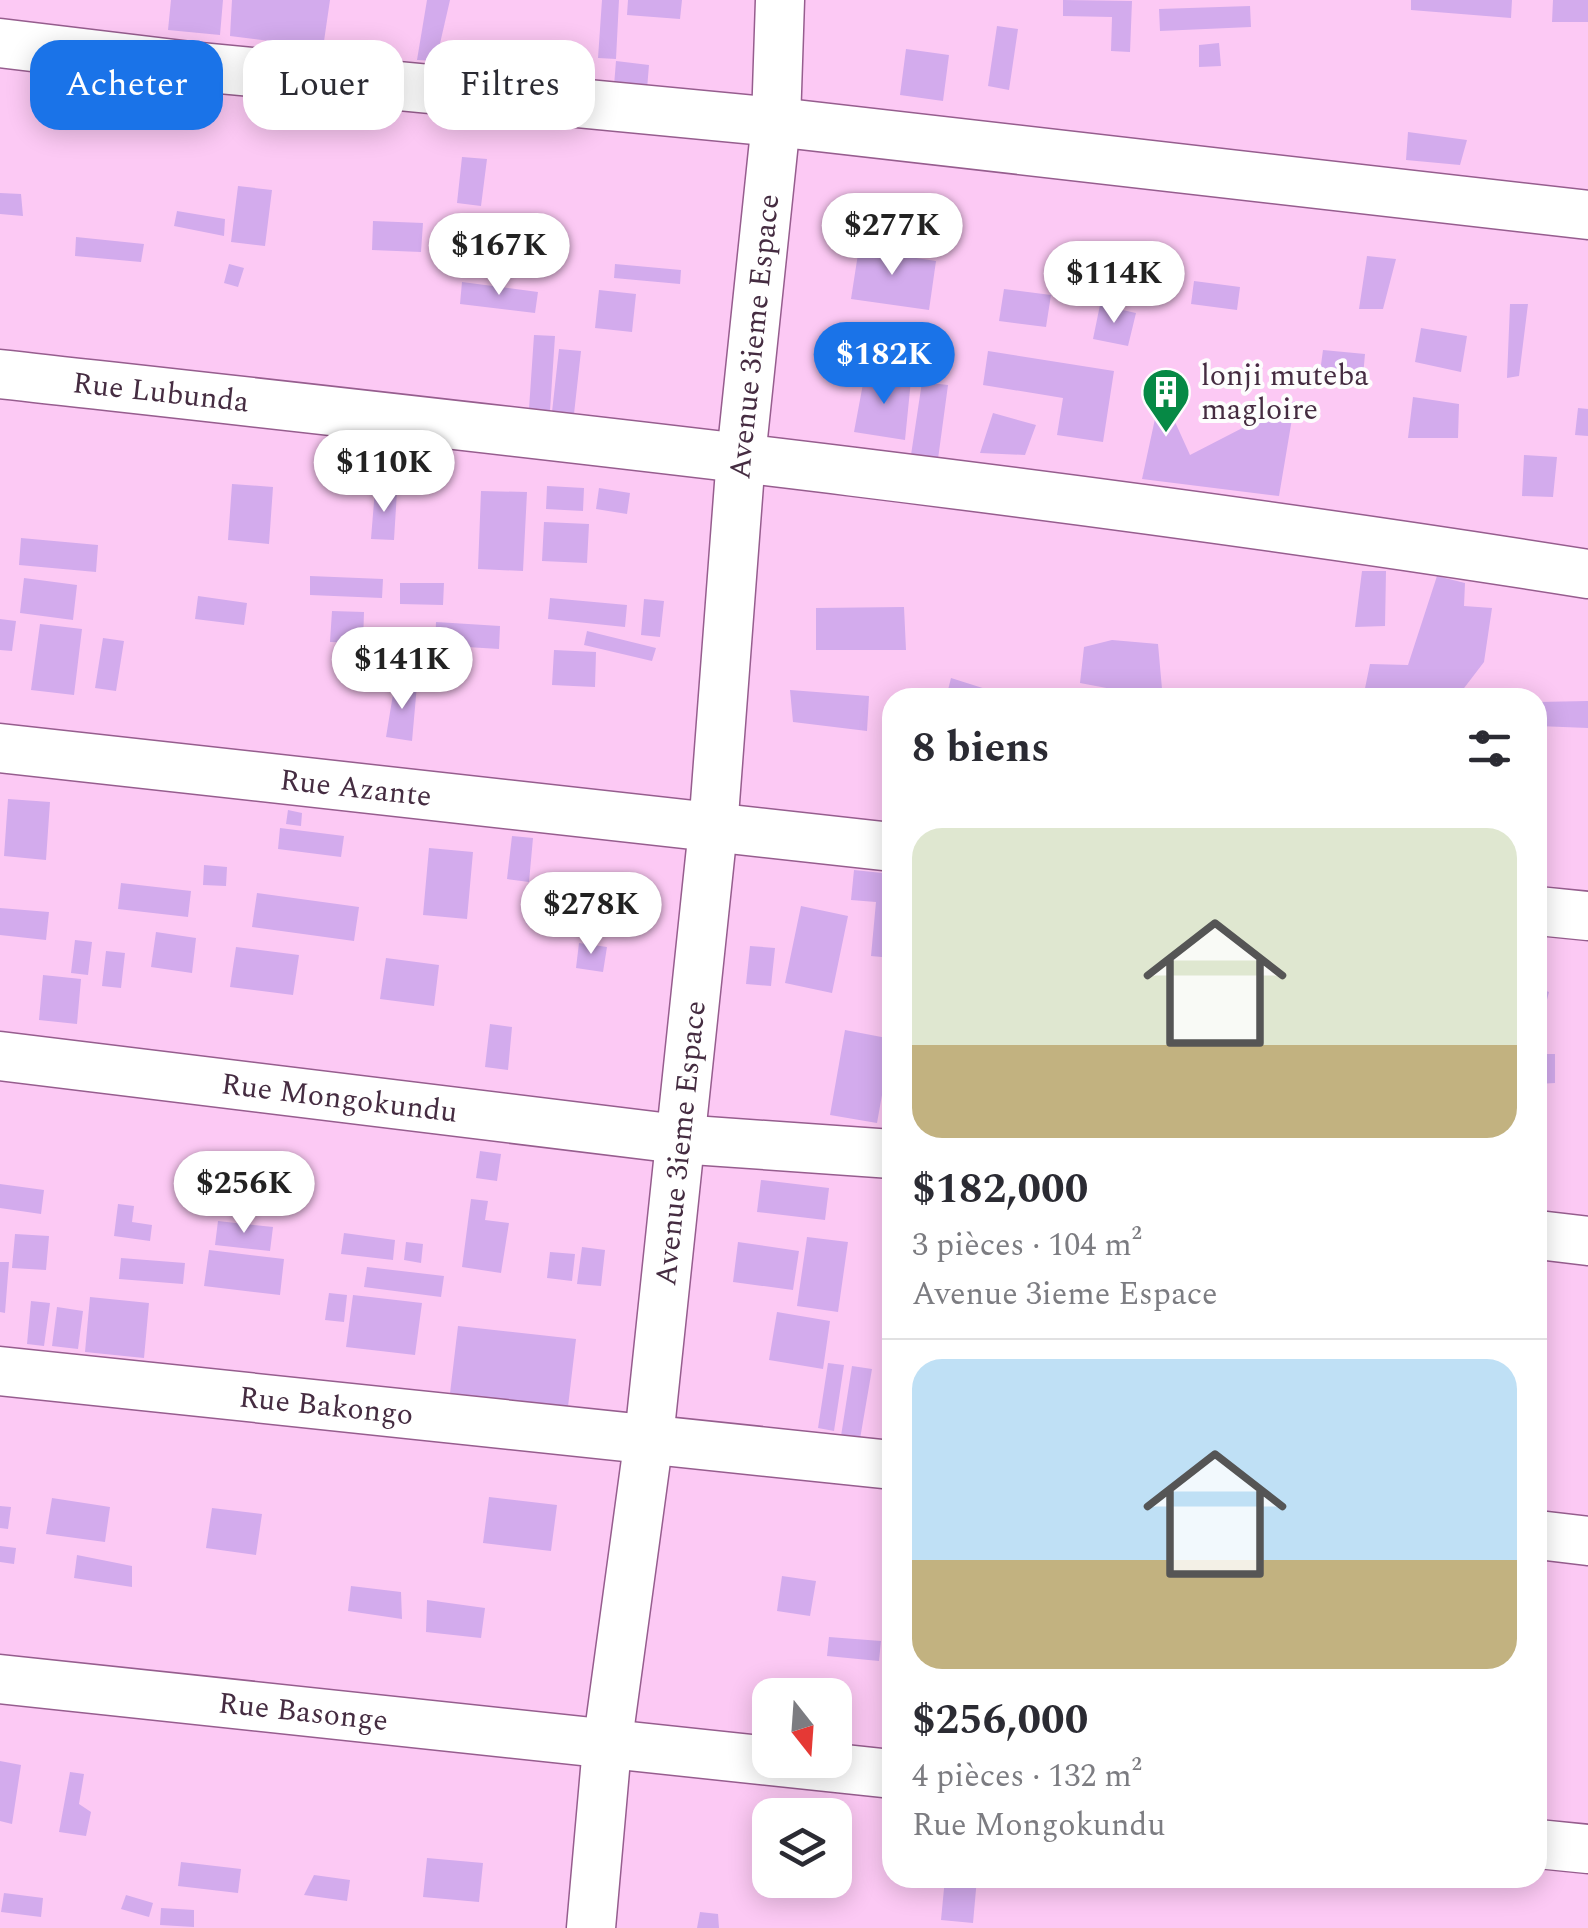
<!DOCTYPE html>
<html lang="fr">
<meta charset="utf-8">
<style>
:root{--surface:#fff;--page:#f2f2f3;--text:#2b2b33;--muted:#7c7c81;--line:#e1e1e2;--accent:#1a73e8}
body{margin:0;font-family:Spectral,serif;background:var(--page);color:var(--text);height:100vh;display:flex;flex-direction:column;font-size:38px;white-space:nowrap}
*{box-sizing:border-box;margin:0}
p{font-size:32px;color:var(--muted)}
.icon{flex:none;width:55px;height:55px;fill:none;stroke:currentColor;stroke-width:2;stroke-linecap:round;stroke-linejoin:round}
.map{position:relative;flex:1;overflow:hidden}
.panel{position:absolute;left:882px;top:688px;width:665px;height:1200px;display:flex;flex-direction:column;background:var(--surface);border-radius:30px;box-shadow:0 5px 25px #0003}
.panel>*{flex:none}
.hud{position:absolute;left:30px;top:40px;width:702px;height:90px;display:flex;gap:20px}
.needle{width:65px;rotate:163deg}
.tools{position:absolute;left:752px;top:1678px;display:grid;gap:20px}
.tools a{display:grid;place-items:center;width:100px;height:100px;border-radius:20px;background:var(--surface);box-shadow:0 5px 25px #0003;font-size:50px}
.price{position:absolute;translate:-50% -85px;padding:0 22px;border-radius:35px;background:#fff;color:#222;font-size:32px;line-height:65px;filter:drop-shadow(0 2px 5px #0008)}
.price::after{content:'';position:absolute;left:50%;top:60px;width:30px;height:22px;margin-left:-15px;background:inherit;clip-path:polygon(0 0,100% 0,50% 100%)}
.price.selected{background:var(--accent);color:#fff}
ul{padding:0;list-style:none}
li{display:grid;align-content:center;gap:20px;height:530px;padding:0 30px}
li+li{border-top:2px solid var(--line)}
li span{display:grid;place-items:center;height:310px;border-radius:30px;color:#555}
li>.icon{margin-inline-start:auto}
span .icon{width:180px;height:180px;fill:#fffc;stroke-width:1}
li b{font-size:42px}
h2{display:flex;justify-content:space-between;align-items:center;height:120px;padding:0 30px;font-size:42px}
.tag{padding:0 35px;border-radius:30px;background:var(--surface);box-shadow:0 5px 25px #0003;font-size:35px;line-height:90px}
.tag.selected{background:var(--accent);color:#fff}
.map>svg:first-child{display:block}
.building{fill:#d3abed}
.lines{fill:none;stroke-linecap:round;stroke-linejoin:round}
.minor-casing{stroke:#965d8e;stroke-width:51}
.minor{stroke:#fff;stroke-width:48}
.labels{text-anchor:middle;stroke-width:8;stroke-linejoin:round;paint-order:stroke}
.street-label{font-size:30px;fill:#452c41;stroke:#fdfdfd}
.poi-label{font-size:30px;fill:#452c41;stroke:#fdfdfd;text-anchor:start}
</style>
<div class="map">
<svg width="1588" height="1928" viewBox="0 0 1588 1928">
<rect width="100%" height="100%" fill="#fcc9f4"/>
<path class="building" d="M171 0H223L220 35 168 30Z
M232 0H330L323 48 230 36Z
M427 0H450L436 61 417 60Z
M602 0H619L616 59 598 58Z
M628 0H682L680 19 627 15Z
M1063 0 1132 1 1130 52 1111 51 1112 17 1063 16Z
M1411 0H1512L1511 18 1411 10Z
M1553 0H1588V22H1552Z
M1250 6 1251 27 1160 31 1159 9Z
M997 26 1018 29 1009 90 988 86Z
M1219 43 1221 66 1199 67V45Z
M906 49 949 55 943 101 900 95Z
M616 61 649 65 647 89 614 86Z
M1408 132 1467 140 1460 165 1406 160Z
M462 157 487 159 481 206 457 203Z
M238 186 272 190 265 246 231 242Z
M0 193 21 194 23 216 0 214Z
M177 211 225 219 224 236 174 226Z
M373 221 423 223 421 252 372 250Z
M499 221 519 223 517 241 534 243 530 273 460 265 464 229 497 233Z
M76 237 144 244 141 262 75 256Z
M867 238 877 239 883 253 936 261 929 310 851 299 860 241Z
M1367 256 1396 259 1383 309H1359Z
M229 264 244 268 238 287 224 283Z
M615 264 681 270 680 284 614 278Z
M1194 281 1240 287 1237 310 1191 304Z
M462 282 538 292 535 313 460 304Z
M1004 289 1051 295 1046 327 999 321Z
M599 290 636 294 632 332 595 328Z
M1510 304H1528L1519 376 1507 378Z
M1100 305 1136 313 1128 346 1093 339Z
M1421 328 1467 336 1461 372 1415 362Z
M534 335 555 336 550 411 529 409Z
M559 349 581 351 574 414 552 412Z
M1323 350 1365 354 1363 376 1320 372Z
M988 351 1114 371 1103 442 1057 435 1063 398 983 385Z
M865 373 911 380 905 440 854 432Z
M922 382 948 385 938 459 911 455Z
M1161 391 1190 455 1295 401 1279 496 1142 479Z
M1413 397 1459 404 1458 438H1408Z
M1578 408 1588 409V436L1575 435Z
M993 413 1036 425 1025 455 980 453Z
M1524 455 1557 457 1553 497 1522 496Z
M232 484 273 487 269 544 228 540Z
M547 486 584 488 583 511 546 509Z
M599 488 630 493 627 514 596 509Z
M375 489 397 491 394 540 371 539Z
M481 491 527 492 523 571 478 569Z
M544 522 589 524 587 563 542 561Z
M21 538 98 545 96 572 19 565Z
M1362 571H1386L1385 626 1355 627Z
M310 576 383 579 382 598 310 595Z
M1437 576 1465 583 1464 606 1492 608 1484 662 1458 696 1416 688 1414 698H1363L1370 664 1408 665Z
M24 578 77 585 73 620 20 613Z
M400 583H444L443 605 400 604Z
M198 596 247 603 244 625 195 619Z
M550 598 627 605 625 627 548 619Z
M644 599 664 601 660 637 641 635Z
M904 607 906 650H816V608Z
M332 611 364 612 363 643 330 642Z
M0 619 16 621 12 651 0 650Z
M436 622 500 626 499 649 435 645Z
M40 624 82 629 74 695 31 690Z
M587 631 656 648 652 661 584 645Z
M103 638 124 641 116 691 95 688Z
M1112 640 1158 644 1162 689 1117 690 1080 683 1084 647Z
M554 650 596 652 595 687 552 685Z
M951 678 1011 697V698H946Z
M395 682 417 685 412 741 386 737Z
M790 690 869 696 867 731 793 722Z
M1588 701V728L1538 726V702Z
M8 799 50 802 46 860 4 856Z
M288 810 302 813 301 826 286 824Z
M280 828 344 836 341 857 278 849Z
M512 836 533 838 529 882 507 879Z
M429 848 473 852 467 919 423 915Z
M204 865 227 867 226 886 203 885Z
M854 870 892 874V958L871 956 876 902 851 900Z
M121 883 191 891 188 917 118 909Z
M532 886 572 891 566 929 526 924Z
M257 893 359 907 354 941 252 927Z
M801 906 848 916 832 993 785 983Z
M0 908 49 912 46 940 0 935Z
M156 932 196 938 192 973 151 967Z
M75 940 92 942 88 975 71 973Z
M579 943 607 947 603 972 576 968Z
M750 946 775 948 771 986 746 984Z
M236 947 299 955 293 995 230 987Z
M106 951 125 953 121 988 102 986Z
M386 958 439 965 434 1006 380 999Z
M43 975 81 979 77 1024 39 1020Z
M1538 988 1549 992 1539 1031H1538Z
M490 1024 512 1027 508 1070 485 1067Z
M845 1030 892 1039 877 1123 830 1115Z
M1538 1054H1555V1083L1538 1084Z
M480 1151 501 1154 497 1181 476 1178Z
M761 1180 829 1188 825 1220 757 1212Z
M0 1184 44 1190 41 1214 0 1208Z
M471 1199 488 1201 485 1220 509 1223 501 1273 462 1267Z
M118 1204 134 1206 132 1222 152 1225 150 1241 114 1236Z
M218 1221 273 1227 270 1251 215 1245Z
M344 1233 395 1240 393 1260 341 1254Z
M15 1234 49 1236 46 1270 12 1268Z
M807 1237 848 1242 838 1312 797 1306Z
M406 1242 423 1244 421 1263 404 1260Z
M738 1242 799 1251 793 1290 733 1282Z
M582 1247 605 1250 601 1286 577 1284Z
M209 1250 284 1259 280 1295 204 1286Z
M550 1252 575 1254 572 1281 547 1278Z
M121 1258 185 1263 183 1284 119 1279Z
M0 1262H9L5 1313 0 1312Z
M367 1267 444 1276 441 1297 364 1287Z
M329 1293 347 1295 344 1322 325 1320Z
M353 1295 422 1303 415 1355 346 1347Z
M90 1297 149 1303 144 1358 85 1352Z
M31 1301 50 1303 44 1346 27 1344Z
M57 1307 83 1311 78 1349 52 1346Z
M777 1312 830 1321 823 1369 769 1360Z
M458 1326 576 1339 567 1415 449 1402Z
M828 1363 844 1365 834 1431 818 1428Z
M852 1366 872 1369 860 1439 841 1436Z
M489 1497 557 1505 551 1551 483 1543Z
M52 1498 110 1507 105 1542 46 1534Z
M0 1506 11 1507 8 1529 0 1528Z
M212 1508 262 1514 256 1555 206 1548Z
M0 1546 16 1548 14 1564 0 1562Z
M77 1555 132 1566V1587L74 1578Z
M782 1576 816 1581 810 1616 777 1611Z
M351 1586 401 1592 402 1619 348 1611Z
M427 1600 485 1608 481 1638 426 1632Z
M829 1637 881 1641 879 1661 827 1656Z
M0 1761 21 1765 12 1824 0 1821Z
M70 1772 84 1774 79 1804 91 1812 86 1836 59 1832Z
M427 1858 483 1863 479 1902 423 1897Z
M181 1862 241 1869 238 1893 178 1886Z
M314 1875 350 1880 347 1901 304 1895Z
M945 1878H977L973 1923 941 1920Z
M4 1893 43 1898 41 1917 1 1912Z
M126 1895 153 1903 149 1917 121 1909Z
M161 1908 194 1910V1927L160 1925Z
M700 1912 718 1914 719 1928H697Z"/>
<g class="lines">
<g class="minor-casing">
<g id="minor">
<path d="M0 43 199 67 776 122 1588 215"/>
<path id="s1" d="M0 374C530 433 1061 490 1588 574"/>
<path id="s2" d="M0 748 892 847"/>
<path d="M1538 911 1588 916"/>
<path id="s3" d="M0 1056 678 1139 892 1154"/>
<path d="M1538 1235 1588 1241"/>
<path id="s4" d="M0 1371 892 1465"/>
<path d="M1538 1535 1588 1541"/>
<path id="s5" d="M0 1679 892 1774"/>
<path d="M1538 1844 1588 1849"/>
<path id="s6" d="M591 1928 607 1747 649 1438 713 829 741 457 776 122 780 0"/>
</g>
</g>
<use href="#minor" class="minor"/>
</g>
<defs>
<g id="building-pin" transform="scale(2.5)"><path d="M0 17L-7.5 6A9.5 9.5 0 1 1 7.5 6Z" fill="#068945" stroke="#fdfdfd"/><path d="M-4-6H4V6H1V3H-1V6H-4ZM-2.5-4.3h1.7v1.8h-1.7ZM.8-4.3h1.7v1.8H.8ZM-2.5-1h1.7V.8h-1.7ZM.8-1h1.7V.8H.8Z" fill="#fff"/></g>
</defs>
<g fill-rule="evenodd">
<use href="#building-pin" x="1166" y="392"/>
</g>
<g class="labels">
<g class="street-label">
<text dy="10" stroke="none"><textPath href="#s6" startOffset="1600">Avenue 3ieme Espace</textPath></text>
<text dy="10" stroke="none"><textPath href="#s1" startOffset="162">Rue Lubunda</textPath></text>
<text dy="10" stroke="none"><textPath href="#s2" startOffset="358">Rue Azante</textPath></text>
<text dy="10" stroke="none"><textPath href="#s3" startOffset="342">Rue Mongokundu</textPath></text>
<text dy="10" stroke="none"><textPath href="#s6" startOffset="790">Avenue 3ieme Espace</textPath></text>
<text dy="10" stroke="none"><textPath href="#s4" startOffset="328">Rue Bakongo</textPath></text>
<text dy="10" stroke="none"><textPath href="#s5" startOffset="305">Rue Basonge</textPath></text>
</g>
<g class="poi-label">
<text x="1201" y="385">lonji muteba<tspan x="1201" dy="34">magloire</tspan></text>
</g>
</g>
</svg>
<div class="tools">
<a><svg class="needle" viewBox="-14 -14 28 28"><path d="M0-13l5 13h-10z" fill="#e53935"/><path d="M0 13l5-13h-10z" fill="#7c7c81"/></svg></a>
<a><svg class="icon" aria-label="layers" viewBox="0 0 24 24"><path d="M12 4l9 5-9 5-9-5zM3 14l9 5 9-5"/></svg></a>
</div>
<b class="price" style="left:892px;top:278px">$277K</b>
<b class="price" style="left:499px;top:298px">$167K</b>
<b class="price" style="left:1114px;top:326px">$114K</b>
<b class="price selected" style="left:884px;top:407px">$182K</b>
<b class="price" style="left:384px;top:515px">$110K</b>
<b class="price" style="left:402px;top:712px">$141K</b>
<b class="price" style="left:591px;top:957px">$278K</b>
<b class="price" style="left:244px;top:1236px">$256K</b>
<div class="hud">
<a class="tag selected">Acheter</a>
<a class="tag">Louer</a>
<a class="tag">Filtres</a>
</div>
<section class="panel">
<h2>8 biens<svg class="icon" aria-label="filters" viewBox="0 0 24 24"><path d="M4 7h16M4 17h16"/><circle cx="9" cy="7" r="2"/><circle cx="15" cy="17" r="2"/></svg></h2>
<ul>
<li><span style="background:linear-gradient(#dfe7d0 70%,#c2b280 0)"><svg class="icon" aria-label="home" viewBox="0 0 24 24"><path d="M3 11l9-7 9 7M6 9v11h12V9"/></svg></span><div><b>$182,000</b><p>3 pièces · 104 m²</p><p>Avenue 3ieme Espace</p></div></li>
<li><span style="background:linear-gradient(#bfe0f5 65%,#c2b280 0)"><svg class="icon" aria-label="home" viewBox="0 0 24 24"><path d="M3 11l9-7 9 7M6 9v11h12V9"/></svg></span><div><b>$256,000</b><p>4 pièces · 132 m²</p><p>Rue Mongokundu</p></div></li>
</ul>
</section>
</div>
